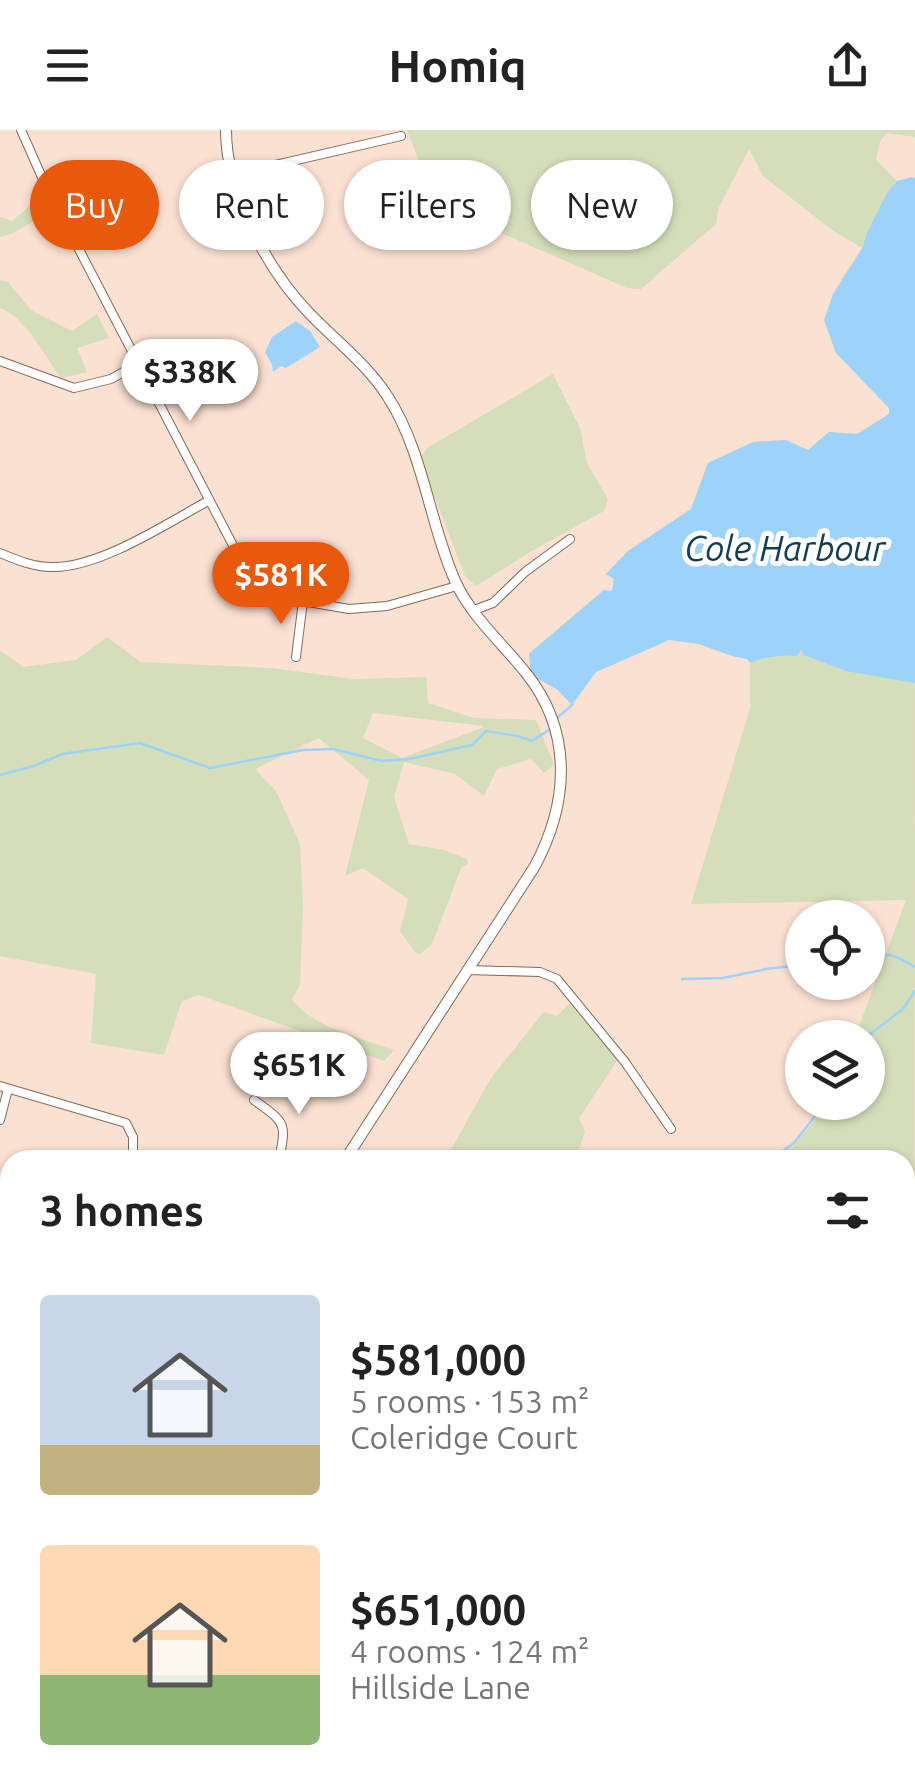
<!DOCTYPE html>
<meta charset="utf-8">
<style>
:root{--surface:#fff;--page:#f6f6f6;--text:#222;--muted:#767676;--accent:#ea580c}
body{margin:0;font-family:Ubuntu,sans-serif;background:var(--page);color:var(--text);height:100vh;display:flex;flex-direction:column;font-size:38px;white-space:nowrap}
*{box-sizing:border-box;margin:0}
p{font-size:32px;color:var(--muted)}
.icon{flex:none;width:55px;height:55px;fill:none;stroke:currentColor;stroke-width:2;stroke-linecap:round;stroke-linejoin:round}
.map{position:relative;flex:1;overflow:hidden}
.side{position:absolute;left:0px;top:1020px;width:915px;height:642px;display:flex;flex-direction:column;background:var(--surface);border-radius:30px 30px 0 0;box-shadow:0 2px 8px #0004}
.side>*{flex:none}
.banner{position:absolute;left:30px;top:30px;width:855px;height:90px;display:flex;gap:20px}
.tools{position:absolute;left:785px;top:770px;display:grid;gap:20px}
.tools a{display:grid;place-items:center;width:100px;height:100px;border-radius:50%;background:var(--surface);box-shadow:0 2px 8px #0004;font-size:50px}
.price{position:absolute;translate:-50% -85px;padding:0 22px;border-radius:35px;background:#fff;color:#222;font-size:32px;line-height:65px;filter:drop-shadow(0 2px 5px #0008)}
.price::after{content:'';position:absolute;left:50%;top:60px;width:30px;height:22px;margin-left:-15px;background:inherit;clip-path:polygon(0 0,100% 0,50% 100%)}
.price.selected{background:var(--accent);color:#fff}
ul{padding:0;list-style:none}
li{display:flex;align-items:center;gap:30px;height:250px;padding:0 40px}
li span{display:grid;place-items:center;flex:none;width:280px;height:200px;border-radius:10px;color:#555}
li>.icon{margin-inline-start:auto}
span .icon{width:120px;height:120px;fill:#fffc;stroke-width:1}
li b{font-size:42px}
h2{display:flex;justify-content:space-between;align-items:center;height:120px;padding:0 40px;font-size:42px}
.chip{padding:0 35px;border-radius:45px;background:var(--surface);box-shadow:0 2px 8px #0004;font-size:35px;line-height:90px}
.chip.selected{background:var(--accent);color:#fff}
header{display:flex;justify-content:space-between;align-items:center;height:130px;padding:0 40px;background:var(--surface);font-size:45px;font-weight:600}
.map>svg:first-child{display:block}
.green{fill:#d4debb;fill-rule:evenodd}
.water{fill:#9dd2fb}
.lines{fill:none;stroke-linecap:round;stroke-linejoin:round}
.stream{stroke:#9dd2fb;stroke-width:2.5}
.street-casing{stroke:#846857;stroke-width:10}
.secondary-casing{stroke:#846857;stroke-width:12}
.street{stroke:#fff;stroke-width:8}
.secondary{stroke:#fff;stroke-width:10}
.labels{text-anchor:middle;stroke-width:10;stroke-linejoin:round;paint-order:stroke}
.water-label{font-size:35px;font-style:italic;fill:#133c57;stroke:#fff}
</style>
<header><svg class="icon" aria-label="menu" viewBox="0 0 24 24"><path d="M4 6h16M4 12h16M4 18h16"/></svg>Homiq<svg class="icon" aria-label="share" viewBox="0 0 24 24"><path d="M12 15V3M7 8l5-5 5 5M5 13v7h14v-7"/></svg></header>
<div class="map">
<svg width="915" height="1662" viewBox="0 0 915 1662">
<rect width="100%" height="100%" fill="#fbe1d2"/>
<path class="green" d="M407 0H915V7L887 3 880 11 876 30 897 51 915 48 914 1610 905 1612V1030H775L785 1026 829 973 868 972V908L855 907 906 770 691 774 750 578V533L747 529 732 526 699 514 669 510 596 542 572 575 558 560 531 545 529 523 604 460 612 461 614 449 606 444 628 421 691 379 708 333 753 312 786 310 808 320 829 302 857 304 889 284V278L836 223 824 190 841 150 862 118 832 100 763 46 749 19 718 79 716 94 641 159 627 158 435 74Z
M37 70 46 84 11 104 0 107V87L12 91Z
M0 150 8 152 31 180 72 201 97 184 109 208 77 218 87 242 61 248C46 227 24 186 0 178Z
M553 244 580 298 587 333 608 369 604 381 537 418 476 456 465 446 420 328 427 318Z
M107 507 141 532 272 538 353 549 426 547 428 573 474 588 536 590 554 635 544 643 531 629 497 639 484 666 455 644 404 632 394 667 409 714 444 720 467 729 468 734 461 738 432 814 420 824 415 822 400 801 408 769 363 738 345 746 369 650 319 608 255 639 276 661 300 714 303 776 300 855 292 869C310 896 364 909 394 920L384 931 199 865 182 871 164 925 91 913 96 844 0 826V520L23 537 76 530ZM373 583 483 596 484 597 402 628 363 608Z
M570 873 619 928 579 988 585 1001 576 1030H445L491 948 538 889 543 882 557 886Z
M0 1151 10 1154V1215L0 1217Z
M0 1259 10 1263V1379L0 1374Z
M390 1652 397 1656 396 1662H175L168 1653Z"/>
<path class="water" d="M912 47 915 48V553L846 541 804 525 801 520 797 526C783 524 763 527 750 533L747 529 732 526 699 514 669 510 596 542 572 575 558 560 531 545 529 524 604 460 612 461 614 449 606 444 628 421 691 379 708 333 753 312 786 310 808 320 829 302 857 304 889 284V278L836 223 824 190 833 164 862 119 867 103 887 63 897 51Z
M296 191 310 201 320 217 286 238 281 236 273 242 272 235 265 222 272 207Z"/>
<g class="lines">
<path class="stream" d="M556 589 572 575
M0 645 37 635 62 624 140 613 210 638 303 620 333 619 382 631 409 629 472 615 486 601 518 606 532 611 549 600
M868 828C890 822 895 825 915 837
M682 849 723 848 766 839 802 835
M865 908 903 879 915 861
M718 1022 730 1024
M736 1025 752 1030
M693 1030 700 1028
M771 1030 794 1013 826 972
M905 1408 915 1405
M0 1630 10 1633
M8 1662 17 1652"/>
<g class="street-casing">
<path id="street" d="M21 0 45 54 251 450 273 466 349 479 387 476 457 456
M232 45 401 6
M0 231 74 258 111 249 139 233
M0 423C17 430 33 437 52 437 99 438 166 394 208 371
M474 480 493 473 525 442 570 409
M296 527 303 471
M467 840 540 842 557 849 625 932 671 999
M0 956 126 993 133 1007V1030
M254 970C285 993 287 991 279 1030
M0 990 8 959
M0 1414 10 1417
M544 1662 553 1652"/>
</g>
<g class="secondary-casing">
<path id="secondary" d="M226 0C226 62 267 140 310 184 336 211 367 234 388 267 424 323 429 393 456 453 472 487 503 514 526 543 573 602 569 672 535 736L345 1030
M0 1553 10 1540
M0 1558 10 1563
M905 1618 915 1616"/>
</g>
<use href="#street" class="street"/>
<use href="#secondary" class="secondary"/>
</g>
<g class="labels">
<g class="water-label">
<text x="785" y="431">Cole Harbour</text>
</g>
</g>
</svg>
<div class="tools">
<a><svg class="icon" aria-label="locate" viewBox="0 0 24 24"><circle cx="12" cy="12" r="6"/><path d="M12 2v4M12 18v4M2 12h4M18 12h4"/></svg></a>
<a><svg class="icon" aria-label="layers" viewBox="0 0 24 24"><path d="M12 4l9 5-9 5-9-5zM3 14l9 5 9-5"/></svg></a>
</div>
<b class="price" style="left:190px;top:294px">$338K</b>
<b class="price selected" style="left:281px;top:497px">$581K</b>
<b class="price" style="left:299px;top:987px">$651K</b>
<div class="banner">
<a class="chip selected">Buy</a>
<a class="chip">Rent</a>
<a class="chip">Filters</a>
<a class="chip">New</a>
</div>
<section class="side">
<h2>3 homes<svg class="icon" aria-label="filters" viewBox="0 0 24 24"><path d="M4 7h16M4 17h16"/><circle cx="9" cy="7" r="2"/><circle cx="15" cy="17" r="2"/></svg></h2>
<ul>
<li><span style="background:linear-gradient(#c9d6e8 75%,#c2b280 0)"><svg class="icon" aria-label="home" viewBox="0 0 24 24"><path d="M3 11l9-7 9 7M6 9v11h12V9"/></svg></span><div><b>$581,000</b><p>5 rooms · 153 m²</p><p>Coleridge Court</p></div></li>
<li><span style="background:linear-gradient(#ffd9b3 65%,#8fb573 0)"><svg class="icon" aria-label="home" viewBox="0 0 24 24"><path d="M3 11l9-7 9 7M6 9v11h12V9"/></svg></span><div><b>$651,000</b><p>4 rooms · 124 m²</p><p>Hillside Lane</p></div></li>
</ul>
</section>
</div>
